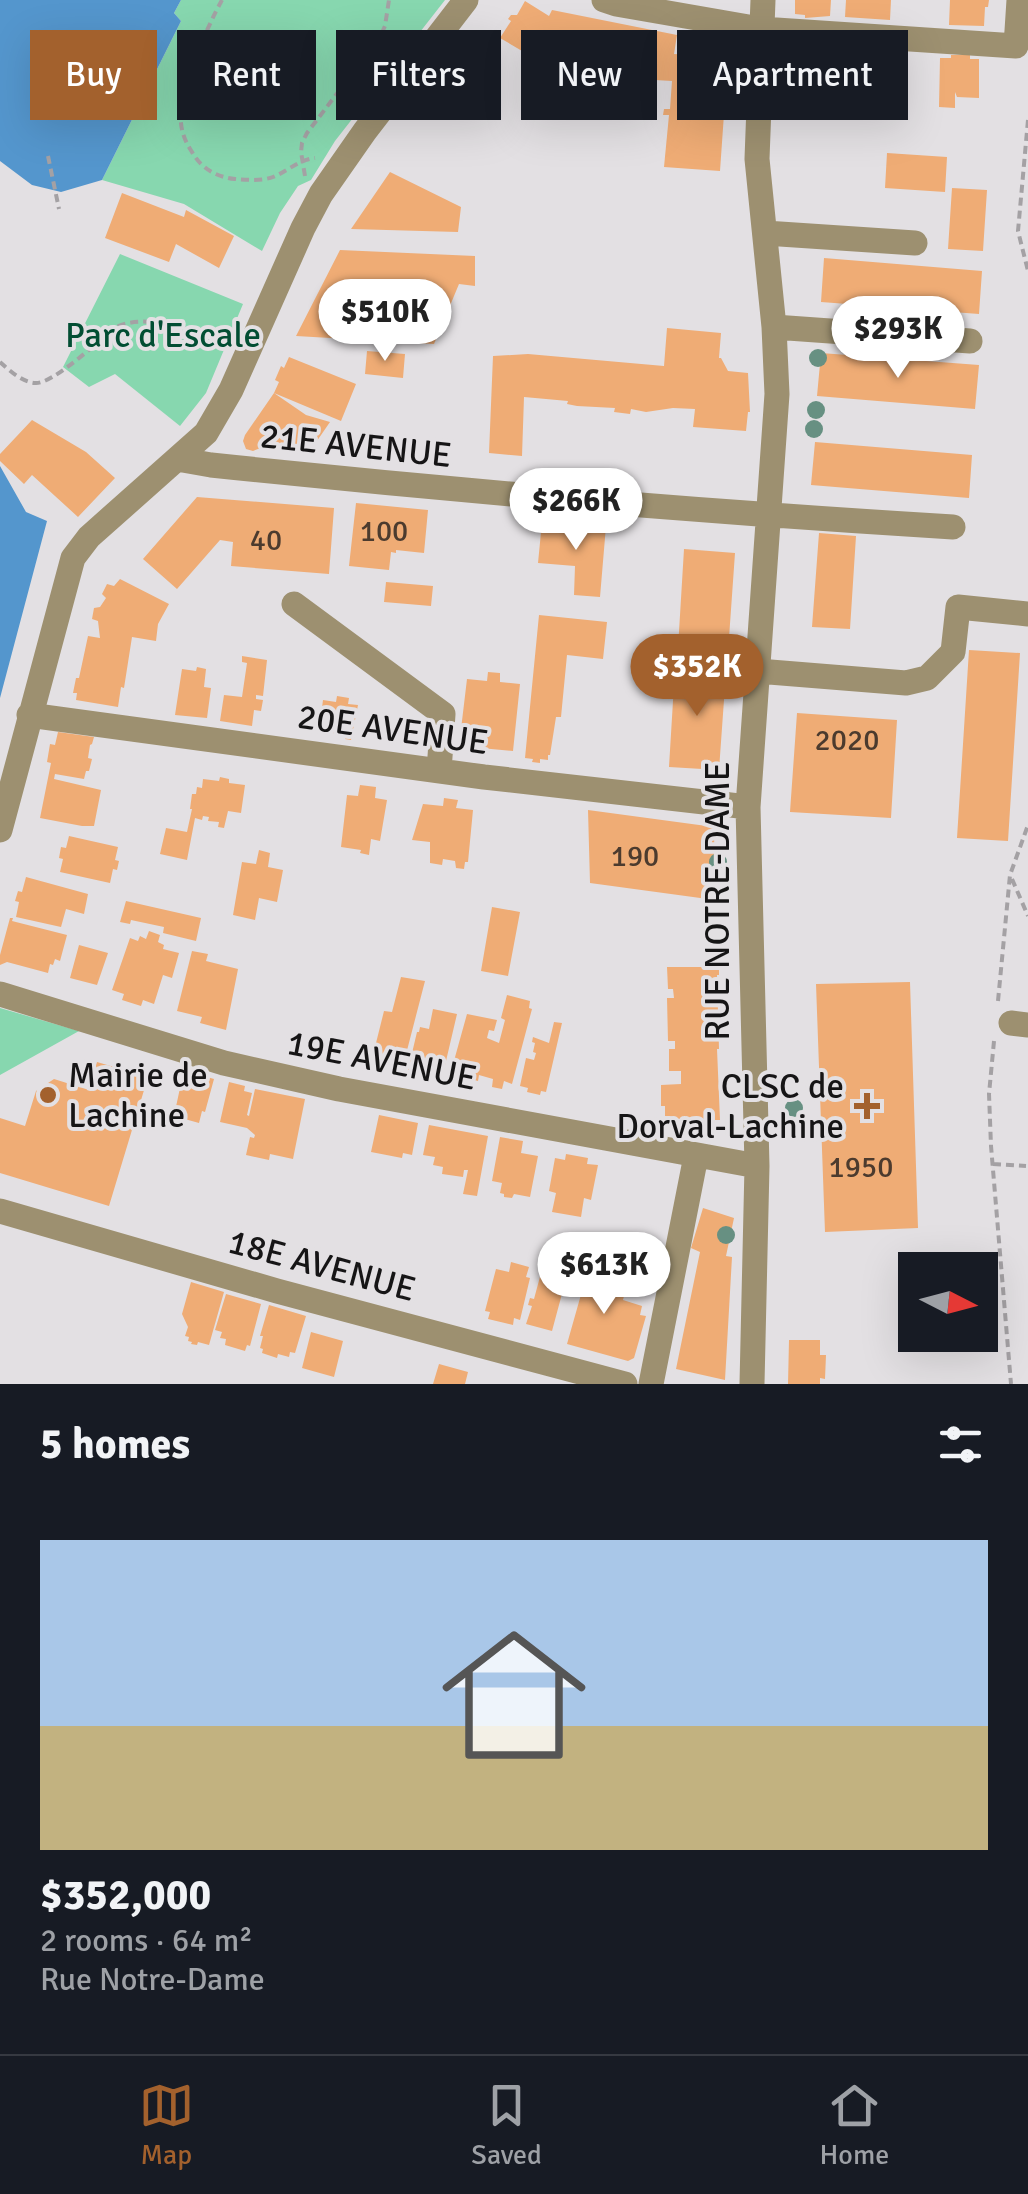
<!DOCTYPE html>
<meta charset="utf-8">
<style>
:root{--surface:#171b24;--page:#242831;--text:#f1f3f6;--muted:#9ea1a6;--line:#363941;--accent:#a3612d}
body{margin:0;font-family:Signika,sans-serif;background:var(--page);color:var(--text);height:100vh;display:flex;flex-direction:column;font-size:38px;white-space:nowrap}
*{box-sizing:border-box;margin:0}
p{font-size:32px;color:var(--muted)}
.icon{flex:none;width:55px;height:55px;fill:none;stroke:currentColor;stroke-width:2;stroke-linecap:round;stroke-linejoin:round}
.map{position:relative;height:1384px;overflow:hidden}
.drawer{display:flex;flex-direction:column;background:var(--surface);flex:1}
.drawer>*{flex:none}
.guide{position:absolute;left:30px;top:30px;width:970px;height:90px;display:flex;gap:20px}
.needle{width:65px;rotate:96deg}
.tools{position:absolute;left:898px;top:1252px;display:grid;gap:20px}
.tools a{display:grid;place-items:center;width:100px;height:100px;border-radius:0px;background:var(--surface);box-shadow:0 10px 40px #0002;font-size:50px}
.price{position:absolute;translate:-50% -85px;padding:0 22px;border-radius:35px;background:#fff;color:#222;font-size:32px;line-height:65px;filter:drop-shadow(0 2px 5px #0008)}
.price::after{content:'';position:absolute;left:50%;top:60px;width:30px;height:22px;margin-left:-15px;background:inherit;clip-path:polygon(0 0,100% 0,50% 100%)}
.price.on{background:var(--accent);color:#fff}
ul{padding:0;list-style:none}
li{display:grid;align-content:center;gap:20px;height:530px;padding:0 40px}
li span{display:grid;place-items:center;height:310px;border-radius:0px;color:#555}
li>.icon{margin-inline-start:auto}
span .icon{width:180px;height:180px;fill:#fffc;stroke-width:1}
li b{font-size:42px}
h2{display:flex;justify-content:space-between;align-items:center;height:120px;padding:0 40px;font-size:42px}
.chip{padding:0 35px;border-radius:0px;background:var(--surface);box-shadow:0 10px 40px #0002;font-size:35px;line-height:90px}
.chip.on{background:var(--accent);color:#fff}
.tab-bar{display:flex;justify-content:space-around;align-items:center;height:140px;border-top:2px solid var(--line);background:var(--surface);font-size:28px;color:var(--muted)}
.tab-bar a{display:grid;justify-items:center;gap:5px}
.tab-bar .on{color:var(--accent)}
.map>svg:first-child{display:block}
.green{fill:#87d7af}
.water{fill:#5496cd}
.building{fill:#efac75}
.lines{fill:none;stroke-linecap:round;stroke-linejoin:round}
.path{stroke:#a4a1a4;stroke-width:4;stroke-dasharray:8 5;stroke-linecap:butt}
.minor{stroke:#9d9070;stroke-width:25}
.tree{fill:#679082}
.poi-dot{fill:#a3612d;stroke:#e3e0e3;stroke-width:4}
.labels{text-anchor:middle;stroke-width:8;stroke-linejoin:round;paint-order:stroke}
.number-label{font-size:30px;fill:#4c3b2e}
.park-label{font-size:35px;fill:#024e33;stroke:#e3e0e3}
.street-label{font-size:35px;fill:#161516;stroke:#e3e0e3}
.poi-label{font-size:35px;fill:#161516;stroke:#e3e0e3;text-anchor:start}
</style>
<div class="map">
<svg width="1028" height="1384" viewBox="0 0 1028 1384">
<rect width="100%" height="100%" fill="#e3e0e3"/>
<path class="green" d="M181 0H445L335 141 311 180 298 186 280 213 262 251 184 204 102 180 181 21 174 13Z
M120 254 243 304 206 393 180 426 115 374 89 387 63 367Z
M0 1008 79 1031 0 1075Z"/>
<path class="water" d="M0 0H181L174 13 181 21 102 180 61 192 32 185 0 161Z
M0 466 26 512 47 521 0 698Z"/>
<path class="building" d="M795 0H831L830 16 805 18V15L795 14Z
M846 0H891L890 20 845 17Z
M950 0H989L988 7H985L984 26 949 25Z
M525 1 549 16 552 10 677 35 674 54 728 57 720 171 664 167 669 115H663L664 109H670L672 81 655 80 653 84H656V92L640 91V98L597 95 600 63 588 60 589 56H584L575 73 547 64 546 65 500 38 511 21 508 19 511 15H517Z
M838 54 864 55 862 94 834 93Z
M951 55H970V59H979V98L957 97 955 92V108L939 107 940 58H951Z
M887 153 947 157 945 192 885 188Z
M390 172 461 207 458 232 351 229Z
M952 188 987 190 983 251 948 249Z
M122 193 184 217 186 210 234 236 219 268 176 244 169 262 105 238Z
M340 250 475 256V286L459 284 434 344 296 336Z
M824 258 982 271 979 314 821 302Z
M667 328 721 333 719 358H721L728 371 748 373 750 412H748L746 431 693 427 695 409 673 408 646 412 631 409 630 414 614 412 615 408 577 406 567 404 568 401 524 397 522 456 489 453 493 356 528 354 664 366Z
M367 351 405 354 403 378 365 374Z
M821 353 979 365 975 409 817 396Z
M289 357 356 384 341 421 274 393 279 382 275 380 281 366 284 368Z
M274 393 306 415 330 422 310 451 283 448 282 451 258 449 253 451 246 449 243 441 245 435Z
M32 420 86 452 115 478 78 517 32 475 24 484 0 461V454Z
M815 442 972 455 969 498 811 485Z
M197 497 334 508 329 574 231 566 233 542 220 540 177 589 143 559Z
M356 503 428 510 424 553 396 550V553L391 552 389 570 349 566Z
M542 522 606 526 600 597 574 595 575 566 538 563Z
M819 533 856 536 850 629 812 627Z
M684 549 735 553 728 652 678 648Z
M120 579 169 604 158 624 156 641 132 637 124 688 121 687 118 707 76 700 77 693H73L76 678H79L88 636 100 638 98 621 92 619 94 608 100 607 106 598 102 594 107 584 114 586Z
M386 582 433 586 431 606 384 602Z
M539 615 607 622 603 659 567 655 561 717H556L550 755H548V760L540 759V763L532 762 533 759 525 758Z
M969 650 1020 653 1008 841 957 838Z
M242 656 267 660 263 696 256 695V699L263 700 261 711 254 710 252 726 220 721 224 695 242 697 247 663 242 662Z
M197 667 206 669 204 687 211 688 207 718 175 715 182 669 196 671Z
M675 668 726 672 719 770 669 767Z
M488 672 500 673V682L520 684 513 751 459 746 467 679 487 681Z
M337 696 349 698 348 704 358 705 351 740 345 739 346 735 319 731 323 700 336 702Z
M797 713 897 720 891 818 790 812Z
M58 732 94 737 92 744 90 745 88 758 92 759 89 771H86L84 779 55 774 54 779 101 790 94 826H82L40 818 51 763 47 762 50 744 55 745Z
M220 777 229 779V783L245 785 241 813 228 811 224 828 218 827 219 822 208 821 209 817 203 816 202 820 195 818 187 860 160 854 166 828 187 832 192 809H190L192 794H196L197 787 202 788 203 779 219 781Z
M360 785 376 787 375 798 387 800 380 841 371 839 369 855 360 853 361 850 341 847 347 795 358 796Z
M444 798 458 800 456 808 473 810 468 862H465L464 869 456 868 455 861 443 859 442 865 430 863V842L412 840 423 804 443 806Z
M588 810 714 827 715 900 590 883Z
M69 836 118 847 115 860 119 861 117 870 113 869 110 883 60 872 63 859 59 858 61 847 66 848Z
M259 850 270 853 268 867 283 870 277 902 259 898 255 920 233 915 242 862 256 864Z
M26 877 88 894 84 914 66 909 61 927 16 917 19 902 15 901 18 891 22 892Z
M126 901 201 918 196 941 163 933 164 927 131 920 130 924 120 922Z
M492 907 520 912 508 976 481 971Z
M10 918H13L12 921 67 935 60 961 55 959 53 965 50 964 48 973 7 962 0 965V955Z
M149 931 160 935 158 942 164 945 163 949 179 953 172 978 163 975 154 1004 143 1000 141 1006 122 1000 124 994 112 990 130 938 138 941 140 936 146 939Z
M79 945 108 953 97 985 70 978Z
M192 951 208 954 206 961 238 969 226 1030 200 1023 202 1017 177 1011Z
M667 967H719V975H717L719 1049H717L720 1120H715V1126L665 1116V1106H661V1085L681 1084V1071H669V1049H675V1041H668L667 998H674L673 989H668Z
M401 977 425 981 404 1062 400 1067 392 1065 391 1062 386 1064 372 1059 384 1011 392 1012Z
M910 982 918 1228 825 1232 816 984Z
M507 995 530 1001 529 1008 532 1009 512 1084 504 1081 502 1089 492 1087 493 1079 479 1075 478 1081 455 1075 456 1069 452 1068 467 1014 497 1020 494 1031 489 1030 487 1038 499 1043 505 1020 501 1018Z
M433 1009 457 1014 442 1078 408 1070 417 1032H419L420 1027 429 1029Z
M554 1022 562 1023 546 1092 541 1091 540 1095 527 1092 528 1088 520 1086 526 1058 534 1060 536 1053 533 1052 535 1043 532 1042 533 1037 549 1043Z
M97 1062 148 1077 109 1206 0 1173V1118L25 1126 36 1091 54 1079 89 1090Z
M183 1074 199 1079 200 1075 214 1079 205 1112 202 1111 199 1123 174 1116Z
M229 1082 245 1086 244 1091 252 1093 247 1115 249 1116 255 1089 305 1099 293 1159 270 1154 269 1160 246 1155 250 1137 254 1138 255 1135 247 1128 220 1122Z
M379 1115 418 1123 412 1155 403 1153 402 1158 371 1152Z
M429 1125 488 1136 477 1196 463 1194 468 1170H464L463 1177 442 1174 443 1167 433 1165 435 1157 423 1155Z
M500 1137 523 1141 521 1153 538 1156 530 1197 514 1194 512 1198 504 1197V1194L500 1193 502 1183 492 1181Z
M566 1154 588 1158 587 1164 598 1165 591 1200 584 1198 581 1217 552 1212 556 1193 549 1191 555 1158 565 1160Z
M703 1208 734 1218 726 1256 732 1257 725 1380 676 1369 700 1252 691 1248Z
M584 1245 599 1249 590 1286 624 1296 623 1300 642 1306 640 1315 646 1316 634 1358 628 1361 567 1344 584 1284 575 1282Z
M511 1262 529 1267 526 1277 530 1278 520 1320 514 1318 513 1325 488 1319 490 1312 485 1311 496 1269 509 1272Z
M549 1270 557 1272 552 1287 563 1290 552 1331 526 1324 532 1306 528 1305 530 1298 534 1299 541 1273 547 1275Z
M191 1282 224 1292 209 1345 198 1342 197 1345 191 1344 192 1342 188 1341 189 1337 185 1336 188 1327 182 1314Z
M226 1294 261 1304 250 1346 247 1345 245 1351 225 1345 226 1339 220 1338 222 1332 215 1330Z
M269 1305 306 1316 295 1353 290 1352 289 1357 278 1354 277 1358 262 1353 263 1349 260 1348 263 1336H260Z
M311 1332 343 1341 334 1377 302 1368Z
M789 1340H820V1355H826L825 1379 820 1378V1384H788Z
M439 1364 468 1372 465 1384H433Z"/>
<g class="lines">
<path class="path" d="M222 0C206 29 179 91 181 123 182 134 186 143 192 152 201 168 216 177 235 179 246 180 263 181 273 177 288 171 298 160 315 158
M1028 120 1018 231 1028 271
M48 156 59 209
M305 176 301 152 302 143 307 133 380 37 385 26 389 0
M0 362C10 371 22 382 35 383 52 385 101 339 116 327 152 311 190 336 227 334
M1012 879 1028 916
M998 1001 1010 875 1028 825
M994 1041 989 1094 991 1146 1011 1384
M993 1164 1026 1166"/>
<path class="minor" d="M604 0 616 4 760 29 1016 46 1019 0
M765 233 915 243
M774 327 970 341
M177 459 211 465C458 491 705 512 953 527
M294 604 443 714 439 771
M757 671 906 683 927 678 953 652 958 607 1028 614
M29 715 484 777 748 807
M0 830 73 558 89 537 206 433 231 390 303 228 321 194 365 131 466 0
M0 994 224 1063 339 1089 757 1166
M1011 1023 1028 1025
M0 1211 277 1291 625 1384
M651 1384 696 1156
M752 1384 757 1166 748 807 777 394 774 327 757 159 763 0"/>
</g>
<g class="tree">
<circle cx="208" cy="342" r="9"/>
<circle cx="818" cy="358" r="9"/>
<circle cx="816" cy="410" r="9"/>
<circle cx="814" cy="429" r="9"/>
<circle cx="718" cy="862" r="9"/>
<circle cx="794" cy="1108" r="9"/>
<circle cx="726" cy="1235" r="9"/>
</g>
<g class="poi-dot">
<circle cx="48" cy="1095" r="10"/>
<path d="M862 1091h10v10h10v10h-10v10h-10v-10h-10v-10h10z"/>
</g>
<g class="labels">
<g class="number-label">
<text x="384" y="541">100</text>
<text x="266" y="550">40</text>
<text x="847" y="750">2020</text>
<text x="635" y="866">190</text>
<text x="861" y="1177">1950</text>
</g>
<g class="park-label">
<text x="163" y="347">Parc d'Escale</text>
</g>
<g class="street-label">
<text transform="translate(356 445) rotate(6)" y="12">21E AVENUE</text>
<text transform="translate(393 729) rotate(8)" y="12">20E AVENUE</text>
<text transform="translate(717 901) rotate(-90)" y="12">RUE NOTRE-DAME</text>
<text transform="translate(382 1060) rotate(11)" y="12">19E AVENUE</text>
<text transform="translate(322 1265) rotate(15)" y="12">18E AVENUE</text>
</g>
<g class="poi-label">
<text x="68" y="1087">Mairie de<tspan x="68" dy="40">Lachine</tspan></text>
<text x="844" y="1098" text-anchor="end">CLSC de<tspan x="844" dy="40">Dorval-Lachine</tspan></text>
</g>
</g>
</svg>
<div class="tools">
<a><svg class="needle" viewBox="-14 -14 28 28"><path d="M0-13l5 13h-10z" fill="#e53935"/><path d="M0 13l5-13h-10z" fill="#9ea1a6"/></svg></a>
</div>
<b class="price" style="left:385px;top:364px">$510K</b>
<b class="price" style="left:898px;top:381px">$293K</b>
<b class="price" style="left:576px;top:553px">$266K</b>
<b class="price on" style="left:697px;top:719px">$352K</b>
<b class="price" style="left:604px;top:1317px">$613K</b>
<div class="guide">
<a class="chip on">Buy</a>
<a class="chip">Rent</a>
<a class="chip">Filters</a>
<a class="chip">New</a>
<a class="chip">Apartment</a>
</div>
</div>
<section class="drawer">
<h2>5 homes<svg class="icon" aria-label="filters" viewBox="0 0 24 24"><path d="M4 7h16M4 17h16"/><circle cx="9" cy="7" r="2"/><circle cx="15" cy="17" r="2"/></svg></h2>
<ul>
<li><span style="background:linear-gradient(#a9c7e8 60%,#c2b280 0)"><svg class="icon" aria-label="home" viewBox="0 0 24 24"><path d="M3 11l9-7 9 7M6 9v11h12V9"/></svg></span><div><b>$352,000</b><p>2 rooms · 64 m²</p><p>Rue Notre-Dame</p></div></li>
</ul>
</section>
<nav class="tab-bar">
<a class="on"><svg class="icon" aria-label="map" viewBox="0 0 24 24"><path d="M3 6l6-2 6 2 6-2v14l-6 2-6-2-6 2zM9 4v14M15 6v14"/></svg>Map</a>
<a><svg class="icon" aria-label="saved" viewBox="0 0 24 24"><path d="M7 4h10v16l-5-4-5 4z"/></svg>Saved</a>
<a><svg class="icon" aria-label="home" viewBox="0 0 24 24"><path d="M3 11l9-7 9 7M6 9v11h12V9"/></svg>Home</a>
</nav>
